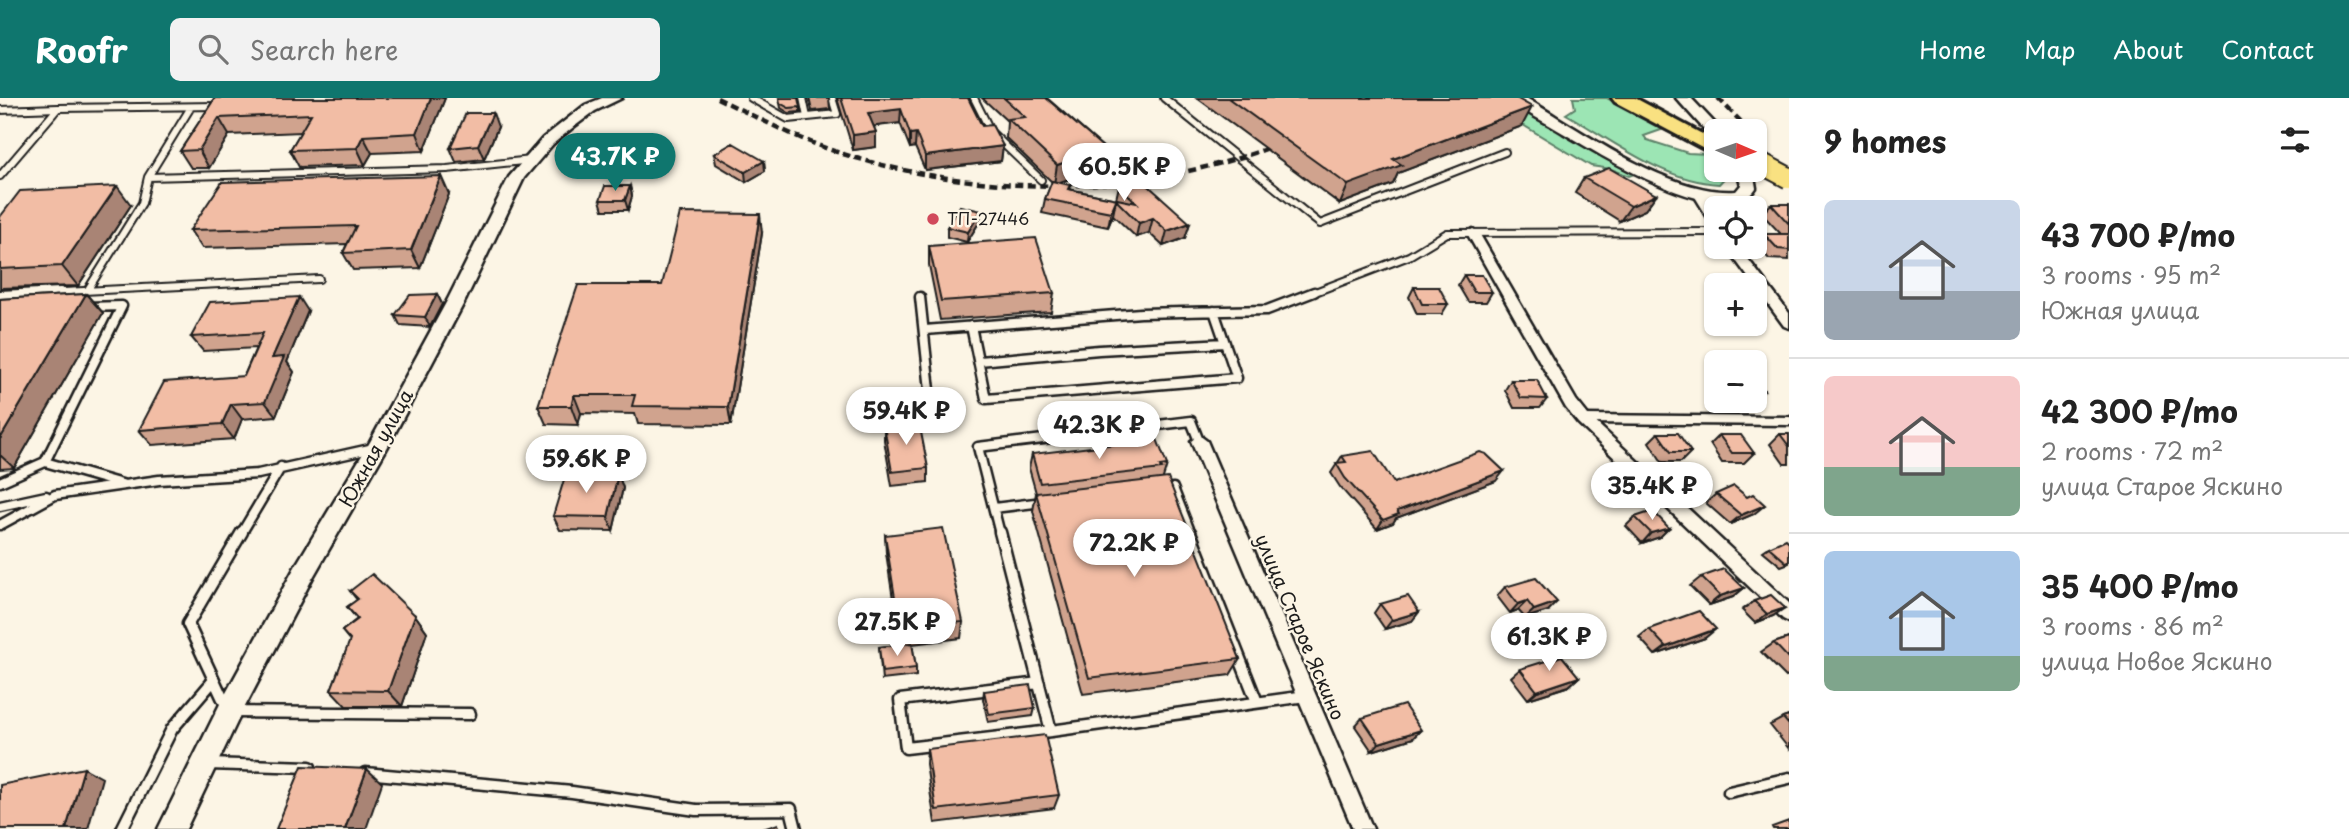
<!DOCTYPE html>
<meta charset="utf-8">
<style>
:root{--surface:#fff;--page:#f2f2f2;--text:#222;--muted:#767676;--line:#e0e0e0;--accent:#0f766e}
body{margin:0;font-family:"Playpen Sans",sans-serif;background:var(--page);color:var(--text);height:100vh;display:flex;flex-direction:column;font-size:26px;white-space:nowrap}
*{box-sizing:border-box;margin:0}
p{font-size:23px;color:var(--muted)}
.icon{flex:none;width:38px;height:38px;fill:none;stroke:currentColor;stroke-width:2;stroke-linecap:round;stroke-linejoin:round}
.map{position:relative;flex:1;overflow:hidden}
.sheet{display:flex;flex-direction:column;background:var(--surface);width:560px}
.sheet>*{flex:none}
.needle{width:46px;rotate:92deg}
.buttons{position:absolute;left:1704px;top:21px;display:grid;gap:14px}
.buttons a{display:grid;place-items:center;width:63px;height:63px;border-radius:10px;background:var(--surface);box-shadow:0 2px 5px #0004;font-size:35px}
.price{position:absolute;translate:-50% -60px;padding:0 16px;border-radius:24px;background:#fff;color:#222;font-size:23px;line-height:46px;filter:drop-shadow(0 2px 4px #0008)}
.price::after{content:'';position:absolute;left:50%;top:42px;width:21px;height:16px;margin-left:-10px;background:inherit;clip-path:polygon(0 0,100% 0,50% 100%)}
.price.active{background:var(--accent);color:#fff}
ul{padding:0;list-style:none}
li{display:flex;align-items:center;gap:21px;height:175px;padding:0 35px}
li+li{border-top:2px solid var(--line)}
li span{display:grid;place-items:center;flex:none;width:196px;height:140px;border-radius:10px;color:#555}
li>.icon{margin-inline-start:auto}
span .icon{width:84px;height:84px;fill:#fffc;stroke-width:1}
li b{font-size:30px}
h2{display:flex;justify-content:space-between;align-items:center;height:84px;padding:0 35px;font-size:30px}
header{display:flex;align-items:center;gap:42px;box-sizing:border-box;height:98px;padding:0 35px;background:var(--accent);color:#fff}
header strong{font-size:33px}
nav{display:flex;gap:38px;margin-inline-start:auto;font-size:24px}
.search{width:490px;height:63px;background:var(--page);display:flex;align-items:center;gap:18px;box-sizing:border-box;padding:0 24px;border-radius:10px;color:var(--muted);font-size:26px}
main{display:flex;flex:1;min-height:0}
.map>svg:first-child{display:block}
.green{fill:#9ce5b4;stroke:#5c8068;stroke-width:2}
.lines{fill:none;stroke-linecap:round;stroke-linejoin:round}
.service-far2-casing{stroke:#1c1c1c;stroke-width:10}
.service-far1-casing{stroke:#1c1c1c;stroke-width:13}
.service-casing{stroke:#1c1c1c;stroke-width:15}
.minor-casing{stroke:#1c1c1c;stroke-width:5}
.tertiary-casing{stroke:#1c1c1c;stroke-width:5}
.primary-casing{stroke:#1c1c1c;stroke-width:6}
.service-far2{stroke:#fcf5e5;stroke-width:6}
.service-far1{stroke:#fcf5e5;stroke-width:8}
.service{stroke:#fcf5e5;stroke-width:10}
.minor{fill:#fcf5e5;fill-rule:evenodd}
.tertiary{fill:#fcf5e5;fill-rule:evenodd}
.primary{fill:#f9e181;fill-rule:evenodd}
.rail{stroke:#1c1c1c;stroke-width:4.5;stroke-dasharray:8 4.5;stroke-linecap:butt}
.primary-bridge-casing{stroke:#1c1c1c;stroke-width:24;stroke-linecap:butt}
.primary-bridge{stroke:#f9e181;stroke-width:20}
.wall{fill:#d0a38e;stroke:#1c1c1c;stroke-width:2}
.shaded-wall{fill:#a98474;stroke:#1c1c1c;stroke-width:2}
.building{fill:#f2bda5;stroke:#1c1c1c;stroke-width:2}
.poi-dot{fill:#d1495b;stroke:#fcf5e5;stroke-width:2.5}
.labels{text-anchor:middle;stroke-width:5;stroke-linejoin:round;paint-order:stroke}
.far-poi-label{font-size:16px;fill:#1c1c1c;stroke:#fcf5e5;text-anchor:start}
.street-label{font-size:19px;fill:#1c1c1c;stroke:#fcf5e5}
</style>
<header>
<strong>Roofr</strong>
<div class="search"><svg class="icon" aria-label="search" viewBox="0 0 24 24"><circle cx="10" cy="10" r="6"/><path d="M15 15l6 6"/></svg>Search here</div>
<nav><a>Home</a><a>Map</a><a>About</a><a>Contact</a></nav>
</header>
<main>
<div class="map">
<svg width="1789" height="731" viewBox="0 0 1789 731">
<rect width="100%" height="100%" fill="#fcf5e5"/>
<filter id="ink" filterUnits="userSpaceOnUse"><feTurbulence type="fractalNoise" baseFrequency=".0143" numOctaves="2"/><feDisplacementMap in="SourceGraphic" scale="14" xChannelSelector="R" yChannelSelector="G"/><feConvolveMatrix kernelMatrix="1 2 1 2 8 2 1 2 1" color-interpolation-filters="sRGB"/></filter>
<g filter="url(#ink)">
<path class="green" d="M1478 0H1504L1634 76 1629 78 1611 71 1591 68Z
M1573 0H1607L1664 31 1644 38 1647 42 1688 55 1708 56 1717 61V72H1729L1730 74 1719 86C1663 83 1613 43 1566 16L1575 10Z"/>
<g class="lines">
<g class="service-far2-casing">
<path id="service-far2" d="M751 0 788 21 837 16 832 0
M803 0 807 19
M974 0 991 34 1041 82
M1164 0 1320 126 1505 54
M191 9 148 79 447 71 532 62
M0 12 58 10
M0 78 58 10 219 8
M87 193 142 105 148 79
M25 196 319 181
M1310 196 1409 158 1447 135 1717 134"/>
</g>
<g class="service-far1-casing">
<path id="service-far1" d="M0 197 60 194
M920 199 933 320
M971 228 986 301 1237 280 1214 213
M925 232 1141 215 1267 212 1314 194
M979 263 1099 252 1225 245
M1583 321 1789 323
M45 364 122 208 87 209
M0 384 45 364 122 386
M1164 391 1173 390 1191 436
M0 408 46 398
M994 410 1043 404
M0 427 55 397 159 382 258 376 374 350
M241 436 281 369
M1000 436 978 349 1191 323 1199 343"/>
</g>
<g class="service-casing">
<path id="service" d="M242 434 188 526 229 614 470 616
M1000 434 1051 633 1306 598
M1190 434 1257 604
M1039 585 900 602 906 650 1051 633
M208 666 310 669
M365 675 572 694 696 712 791 711 796 731
M1729 694 1789 680
M122 731 172 631 214 582"/>
</g>
<g class="minor-casing">
<path id="minor" d="M1700 93 1704 94 1717 114V129L1713 128 1694 97Z
M1473 131 1479 135 1576 302 1588 317 1789 505V524L1783 521 1578 325 1566 310 1467 135Z
M1726 149H1739L1789 215V230L1784 228Z
M1199 337 1207 343 1373 731H1353L1191 343Z"/>
</g>
<g class="tertiary-casing">
<path id="tertiary" d="M602 0H622L595 13 571 31 553 46 524 80 466 201 387 350 312 481 238 622 186 731H158L220 606 296 467 370 344 448 201 509 79 543 40 585 7Z
M1509 0H1526C1582 33 1671 98 1736 93L1741 87 1737 72H1753L1756 90C1726 137 1596 54 1563 35 1546 24 1522 14 1509 0Z
M1676 0H1691L1722 33H1717V42L1712 40Z"/>
</g>
<g class="primary-casing">
<path id="primary" d="M1612 0H1635L1717 44V58L1615 4Z"/>
</g>
<use href="#service-far2" class="service-far2"/>
<use href="#service-far1" class="service-far1"/>
<use href="#service" class="service"/>
<use href="#minor" class="minor"/>
<use href="#tertiary" class="tertiary"/>
<use href="#primary" class="primary"/>
<path class="rail" d="M717 0C758 20 799 42 843 56 980 99 1131 99 1266 51
M1718 0 1750 33
M1755 47 1789 83"/>
<g class="primary-bridge-casing">
<path id="primary-bridge" d="M1755 62 1789 80"/>
</g>
<use href="#primary-bridge" class="primary-bridge"/>
</g>
<path class="wall" d="M215 0H445L424 53 372 55 365 67 299 69 290 52 301 34 229 37 209 70H191L180 53Z
M779 0 800 9V14L789 15 781 10Z
M809 0H829L830 11 812 13Z
M837 0H968L982 28 1003 48 1001 63 925 72 915 49 910 50 900 25 874 28 876 49 853 52Z
M982 0H1047L1105 51 1102 70 1058 85 1070 87 1069 91 1116 101 1119 88 1190 125 1185 140 1163 148 1149 135 1136 139 1113 117 1108 129 1042 115 1045 101 1052 84 1006 40 1007 23Z
M1197 0H1516L1522 28 1398 75 1393 86 1340 106Z
M498 29 484 61 456 64 450 50Z
M714 56 764 63 765 73 746 84 716 66Z
M1584 80 1656 97 1645 112 1620 123 1575 95Z
M630 88 632 98 628 112H603L600 102Z
M449 96 420 170 353 172 343 155 347 146 202 150 190 132Z
M1771 106H1789V162L1769 161 1756 146 1764 136H1781L1762 116Z
M131 107 78 188 0 190V119Z
M981 113 980 123 967 144 947 139V129Z
M762 135 731 327 638 326 635 316 581 315 578 327 546 326 538 308 662 187Z
M929 148 1054 195 1051 214 940 222 929 167Z
M1464 177 1492 194 1486 204H1468L1458 187Z
M1414 189 1448 206 1442 216H1417L1409 199Z
M86 196 103 215 14 370 0 371V201Z
M437 196 442 206 430 229 400 227 395 217Z
M308 213 287 264 294 274 276 318 242 321 234 341 152 347 139 332 244 278 256 250 203 253 191 239Z
M1755 279 1764 292 1755 301Z
M1511 282 1547 301 1540 310H1514L1505 292Z
M884 328 928 370V384L892 388 884 342Z
M1658 335 1691 354 1681 364H1662L1649 344Z
M1780 336H1789V366H1784L1770 346Z
M1719 337 1754 355 1744 365H1722L1710 346Z
M1032 356 1167 367 1163 380 1240 561 1230 577 1083 596 1033 413 1036 395 1029 370Z
M1342 358 1394 385 1496 383 1396 420 1393 425 1377 431 1340 389 1331 375Z
M618 376 623 390 613 433 560 432 553 418Z
M1716 396 1754 416 1730 426 1706 405Z
M1635 419 1669 430 1660 439 1642 445 1626 428Z
M885 437 963 524 961 540 912 546 916 570V578L882 582 879 549 900 547 886 455Z
M1789 444V465L1781 468 1763 453 1769 449Z
M1701 479 1744 490 1733 499 1709 507 1690 488Z
M1505 489 1548 513 1525 520 1518 512 1510 515 1497 498Z
M350 493 415 517 427 534 402 608H346L331 592 350 543 342 533 357 521 347 509 357 502Z
M1754 503 1773 518 1755 525 1742 512Z
M1380 506 1419 514 1412 523 1385 531 1374 515Z
M1649 531 1705 540 1655 557 1639 539Z
M1789 540V578L1786 579 1761 554 1774 545Z
M1520 571 1579 579 1569 588 1528 601 1511 579Z
M984 593 1035 610 1033 618 988 624 983 601Z
M1789 618V651L1770 627 1783 620Z
M1362 620 1413 640 1372 653 1355 628Z
M927 651 1059 697 1054 710 935 725 926 666Z"/>
<path class="shaded-wall" d="M431 0H445L424 53 417 35Z
M1532 9 1522 28 1398 75 1393 86 1340 106 1348 87 1393 61Z
M901 11 900 25 869 29 868 15Z
M493 15 498 29 484 61 478 47Z
M219 20 229 37 209 70 199 52Z
M876 34V49L853 52V37Z
M916 35 915 49 910 50V36Z
M363 38 372 55 365 67 357 50Z
M1003 48 1001 63 925 72V58Z
M1105 51 1102 70 1054 86 1057 67Z
M764 63 765 73 746 84 745 74Z
M441 78 449 96 420 170 411 152Z
M117 88 131 107 78 188 62 168Z
M630 88 632 98 628 112 625 102Z
M1656 97 1645 112 1620 123 1631 108Z
M1116 102 1113 117 1108 129 1111 114Z
M981 113 980 123 967 144 968 134Z
M760 116 762 135 731 327 728 309Z
M1153 120 1149 135 1136 139 1139 125Z
M1190 125 1185 140 1163 148 1167 133Z
M86 196 103 215 14 370 0 357V341Z
M437 196 442 206 430 229 425 219Z
M299 199 308 213 287 264 294 274 276 318 265 304 272 260Z
M574 297 581 315 578 327 571 308Z
M231 306 242 321 234 341 222 326Z
M1504 373 1496 383 1396 420 1393 425 1377 431 1383 422 1397 413Z
M618 376 623 390 613 433 608 419Z
M1765 407 1754 416 1730 426 1741 417Z
M1669 430 1660 439 1642 445 1651 435Z
M1744 490 1733 499 1709 507 1720 498Z
M1527 503 1518 512 1510 515 1518 506Z
M1557 504 1548 513 1525 520 1534 512Z
M1785 510 1773 518 1755 525 1767 516Z
M1419 514 1412 523 1385 531 1392 522Z
M415 517 427 534 402 608 388 593Z
M1716 531 1705 540 1655 557 1666 549Z
M1579 579 1569 588 1528 601 1537 593Z
M1421 632 1413 640 1372 653 1379 645Z
M84 670 102 680 88 731H66Z
M367 671 382 685 366 731H345Z"/>
<path class="building" d="M215 0H431L417 35 363 38 357 50 290 52 311 16 219 20 199 52 180 53Z
M779 0H798L800 9 789 10 780 5Z
M841 0H968L982 28 992 27 1003 48 925 58 916 35 910 36 901 11 868 15 876 34 853 37Z
M1004 0H1046L1105 51 1057 67 1008 21 1025 19Z
M1228 0H1516L1532 9 1393 61 1402 67 1348 87Z
M466 15H493L478 47 450 50Z
M733 45 764 63 745 74 714 56Z
M1609 70 1656 97 1631 108 1584 80Z
M441 78 411 152 343 155 356 128 190 132 222 84Z
M1141 81 1190 125 1167 133 1153 120 1139 125 1116 102 1111 114 1045 101 1052 83 1070 87 1068 91 1137 105 1119 88Z
M117 88 62 168 0 171V119L20 93Z
M605 88H630L625 102H600Z
M1771 106H1789V126Z
M960 108 981 113 968 134 947 129Z
M680 115 760 116 728 309 632 308 635 297H574L571 308H538L578 187H662Z
M1764 136H1789V152L1778 151Z
M1036 140 1054 195 941 203 929 148Z
M1464 177H1482L1492 194H1474Z
M1414 189H1439L1448 206H1422Z
M86 196 0 341V201Z
M437 196 425 219 395 217 410 197Z
M299 199 272 260 284 259 265 304 231 306 222 326 139 332 164 284 244 278 263 235 191 239 210 204Z
M1755 279 1764 292 1755 291Z
M1511 282H1537L1547 301 1521 300Z
M919 324 928 370 892 374 884 328Z
M1658 335H1678L1691 354H1671Z
M1780 336H1789V348Z
M1719 337H1741L1754 355H1732Z
M1157 341 1167 367 1160 368 1162 371 1040 385 1032 356Z
M1373 353 1394 385 1480 354 1486 356 1504 373 1397 413 1399 416 1383 422 1345 380 1336 365 1346 364 1342 358Z
M566 375 618 376 608 419 553 418Z
M1168 380 1240 561 1089 580 1036 395Z
M1734 388 1747 399 1753 396 1765 407 1741 417 1716 396Z
M1653 413 1669 430 1651 435 1635 419Z
M943 430 963 524 900 531 885 437Z
M1786 441 1789 444V463L1786 464 1769 449Z
M1724 471 1744 490 1720 498 1701 479Z
M372 476 415 517 388 593 331 592 350 542 342 533 358 521 347 509 358 501 350 493Z
M1536 480 1557 504 1534 512 1527 503 1518 506 1505 489Z
M1771 497 1785 510 1767 516 1754 503Z
M1408 498 1419 514 1392 522 1380 506Z
M1699 513 1716 531 1666 549 1649 531Z
M1789 540V561L1774 545Z
M912 545 916 570 882 574 879 549Z
M1562 558 1579 579 1537 593 1520 571Z
M1030 587 1035 610 989 616 984 593Z
M1404 607 1421 632 1379 645 1362 620Z
M1789 618V627L1783 620Z
M1045 637 1059 697 936 712 927 651Z
M302 668 367 671 345 731H276Z
M84 670 66 731H0V687Z
M1789 723V731H1773L1772 729Z
M778 726 780 731H763Z"/>
</g>
<circle class="poi-dot" cx="933" cy="121" r="7"/>
<g class="labels">
<g class="far-poi-label">
<text x="947" y="127">ТП-27446</text>
</g>
<g class="street-label">
<text transform="translate(376 350) rotate(-61)" y="7">Южная улица</text>
<text transform="translate(1300 529) rotate(67)" y="7">улица Старое Яскино</text>
</g>
</g>
</svg>
<div class="buttons">
<a><svg class="needle" viewBox="-14 -14 28 28"><path d="M0-13l5 13h-10z" fill="#e53935"/><path d="M0 13l5-13h-10z" fill="#767676"/></svg></a>
<a><svg class="icon" aria-label="locate" viewBox="0 0 24 24"><circle cx="12" cy="12" r="6"/><path d="M12 2v4M12 18v4M2 12h4M18 12h4"/></svg></a>
<a>+</a>
<a>−</a>
</div>
<b class="price active" style="left:615px;top:95px">43.7K ₽</b>
<b class="price" style="left:1124px;top:105px">60.5K ₽</b>
<b class="price" style="left:906px;top:349px">59.4K ₽</b>
<b class="price" style="left:1099px;top:363px">42.3K ₽</b>
<b class="price" style="left:586px;top:397px">59.6K ₽</b>
<b class="price" style="left:1652px;top:424px">35.4K ₽</b>
<b class="price" style="left:1134px;top:481px">72.2K ₽</b>
<b class="price" style="left:897px;top:560px">27.5K ₽</b>
<b class="price" style="left:1549px;top:575px">61.3K ₽</b>
</div>
<section class="sheet">
<h2>9 homes<svg class="icon" aria-label="filters" viewBox="0 0 24 24"><path d="M4 7h16M4 17h16"/><circle cx="9" cy="7" r="2"/><circle cx="15" cy="17" r="2"/></svg></h2>
<ul>
<li><span style="background:linear-gradient(#c9d6e8 65%,#9aa5b1 0)"><svg class="icon" aria-label="home" viewBox="0 0 24 24"><path d="M3 11l9-7 9 7M6 9v11h12V9"/></svg></span><div><b>43 700 ₽/mo</b><p>3 rooms · 95 m²</p><p>Южная улица</p></div></li>
<li><span style="background:linear-gradient(#f6c9c9 65%,#7fa58c 0)"><svg class="icon" aria-label="home" viewBox="0 0 24 24"><path d="M3 11l9-7 9 7M6 9v11h12V9"/></svg></span><div><b>42 300 ₽/mo</b><p>2 rooms · 72 m²</p><p>улица Старое Яскино</p></div></li>
<li><span style="background:linear-gradient(#a9c7e8 75%,#7fa58c 0)"><svg class="icon" aria-label="home" viewBox="0 0 24 24"><path d="M3 11l9-7 9 7M6 9v11h12V9"/></svg></span><div><b>35 400 ₽/mo</b><p>3 rooms · 86 m²</p><p>улица Новое Яскино</p></div></li>
</ul>
</section>
</main>
